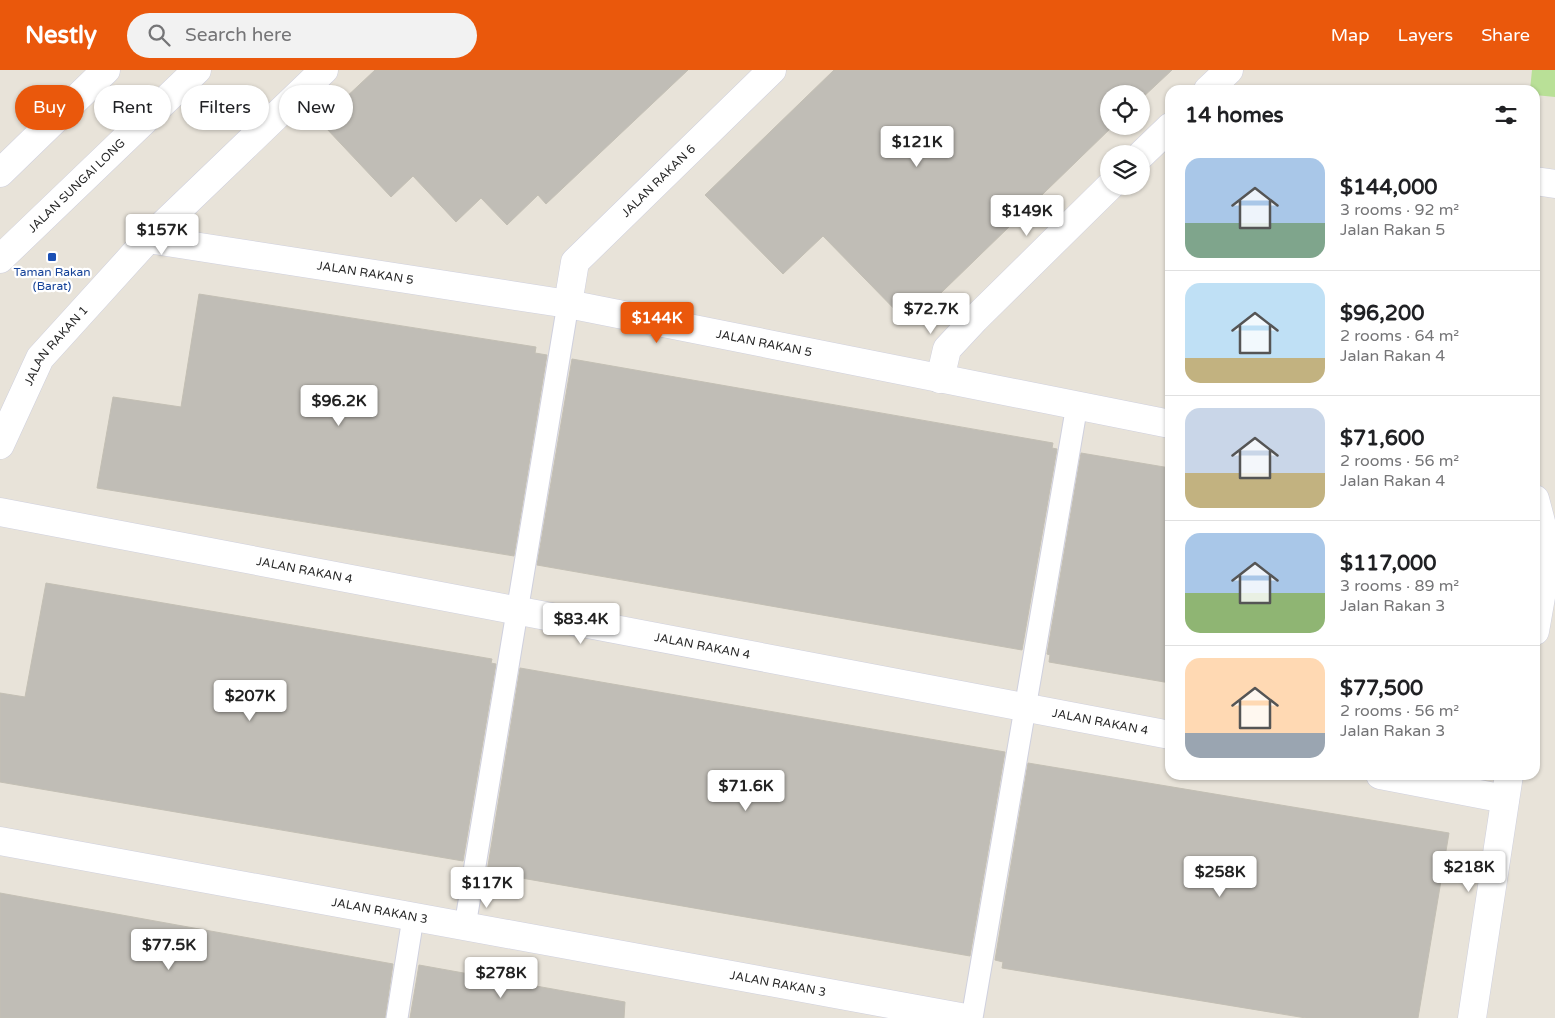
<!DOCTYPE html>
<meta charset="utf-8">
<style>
:root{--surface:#fff;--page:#f2f2f2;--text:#202124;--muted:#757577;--line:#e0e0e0;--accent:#ea580c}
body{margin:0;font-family:"Varela Round",sans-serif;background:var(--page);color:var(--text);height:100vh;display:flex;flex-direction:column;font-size:19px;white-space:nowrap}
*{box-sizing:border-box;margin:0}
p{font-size:16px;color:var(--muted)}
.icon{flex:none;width:28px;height:28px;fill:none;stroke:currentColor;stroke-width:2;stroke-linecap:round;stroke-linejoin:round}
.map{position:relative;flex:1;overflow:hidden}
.sheet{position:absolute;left:1165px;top:15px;width:375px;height:695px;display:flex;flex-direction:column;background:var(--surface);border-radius:15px;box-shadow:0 1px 4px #0004}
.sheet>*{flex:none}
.hud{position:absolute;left:15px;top:15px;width:475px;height:45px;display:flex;gap:10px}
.tools{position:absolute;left:1100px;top:15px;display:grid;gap:10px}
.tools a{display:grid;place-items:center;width:50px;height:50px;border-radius:50%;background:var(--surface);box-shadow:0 1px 4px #0004;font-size:25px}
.price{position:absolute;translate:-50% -42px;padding:0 11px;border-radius:5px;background:#fff;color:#222;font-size:16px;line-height:32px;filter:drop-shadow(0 1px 2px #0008)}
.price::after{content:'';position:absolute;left:50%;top:30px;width:15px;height:11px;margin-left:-8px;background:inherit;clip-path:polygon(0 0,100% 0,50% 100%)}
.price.on{background:var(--accent);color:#fff}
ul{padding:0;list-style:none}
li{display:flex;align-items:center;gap:15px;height:125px;padding:0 20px}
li+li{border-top:1px solid var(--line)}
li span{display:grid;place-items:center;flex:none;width:140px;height:100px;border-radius:15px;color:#555}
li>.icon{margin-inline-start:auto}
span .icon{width:60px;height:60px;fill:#fffc;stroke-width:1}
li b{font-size:21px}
h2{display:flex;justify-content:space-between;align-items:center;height:60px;padding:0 20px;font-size:21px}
.chip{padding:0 18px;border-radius:22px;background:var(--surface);box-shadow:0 1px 4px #0004;font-size:18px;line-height:45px}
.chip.on{background:var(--accent);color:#fff}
header{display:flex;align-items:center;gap:30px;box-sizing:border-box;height:70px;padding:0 25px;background:var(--accent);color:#fff}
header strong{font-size:24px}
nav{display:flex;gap:28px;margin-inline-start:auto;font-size:18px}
.search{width:350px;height:45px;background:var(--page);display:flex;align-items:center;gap:12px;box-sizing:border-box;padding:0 18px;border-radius:28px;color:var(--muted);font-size:19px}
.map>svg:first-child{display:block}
.pitch{fill:#b9e097}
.building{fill:#c0bdb6;stroke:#c3bfb4}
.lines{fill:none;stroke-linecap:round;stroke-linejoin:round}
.lane-casing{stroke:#cfd0de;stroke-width:23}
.street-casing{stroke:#cfd0de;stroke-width:29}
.secondary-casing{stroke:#cfd0de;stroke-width:29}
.lane{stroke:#fff;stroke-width:21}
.street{stroke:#fff;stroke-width:28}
.secondary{stroke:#fff;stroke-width:28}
.transit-dot{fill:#1a4fb4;stroke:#fff;stroke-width:2}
.labels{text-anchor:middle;stroke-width:4.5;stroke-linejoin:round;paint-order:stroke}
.street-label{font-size:12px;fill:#272727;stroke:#fff}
.transit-label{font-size:12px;fill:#164399;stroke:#fff}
</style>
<header>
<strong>Nestly</strong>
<div class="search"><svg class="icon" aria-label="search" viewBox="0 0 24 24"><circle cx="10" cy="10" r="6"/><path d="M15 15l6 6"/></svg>Search here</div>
<nav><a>Map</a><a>Layers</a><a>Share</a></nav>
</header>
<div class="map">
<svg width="1555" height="948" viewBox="0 0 1555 948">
<rect width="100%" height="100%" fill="#e8e3d9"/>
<path class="pitch" d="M1532 0H1555V27L1535 25V20H1530Z"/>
<path class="building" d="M375 0H688L546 134 538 125 507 155 481 128 456 152 413 106 391 127 326 58V46Z
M834 0H1172L1141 29V24H1109V56H1113L909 254 823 166 783 204 705 125Z
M199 224 536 277 535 283 547 285 514 486 97 418 113 327 181 337Z
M572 289 1053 373 1052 378 1057 379 1022 580 537 495Z
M1081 383 1170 398V613L1049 592 1050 585 1047 584Z
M46 513 492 589 491 593 496 594 463 791 0 712V623L25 627Z
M520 598 1005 682 970 886 487 802Z
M1028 693 1449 763 1418 948H1306L1002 898 1003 892 995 890Z
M0 823 393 894 385 948H0Z
M419 895 625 932 624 948H410Z"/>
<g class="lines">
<g class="lane-casing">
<path id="lane" d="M465 856 568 234
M397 948 413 848
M972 948 1077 335"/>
</g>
<g class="street-casing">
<g id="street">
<path d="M1208 20 1229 0"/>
<path d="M1141 85 1170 57"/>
<path d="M1535 111 1555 114"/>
<path id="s1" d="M148 169 568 234 1170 354"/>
<path id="s2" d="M568 234 575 192 772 0"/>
<path d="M940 309 947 279 975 249 1110 116"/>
<path id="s3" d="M0 375 40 288 148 169 324 0"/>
<path d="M1535 429 1549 482 1535 561"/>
<path id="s4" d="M0 442 1170 665"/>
<path d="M1380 705 1505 729"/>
<path id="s5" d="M0 771 966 948"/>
<path d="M1472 948 1509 705"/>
</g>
</g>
<g class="secondary-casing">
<g id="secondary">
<path d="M0 103 106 0"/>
<path id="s6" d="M0 189 197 0"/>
</g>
</g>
<use href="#lane" class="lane"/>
<use href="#street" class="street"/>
<use href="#secondary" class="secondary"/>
</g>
<rect class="transit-dot" x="47" y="182" width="10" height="10" rx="2.5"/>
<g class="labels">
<g class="street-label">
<text dy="4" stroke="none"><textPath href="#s2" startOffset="159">JALAN RAKAN 6</textPath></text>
<text dy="4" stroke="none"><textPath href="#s6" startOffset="106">JALAN SUNGAI LONG</textPath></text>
<text dy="4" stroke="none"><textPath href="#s1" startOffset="220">JALAN RAKAN 5</textPath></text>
<text dy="4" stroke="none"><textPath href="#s1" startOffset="625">JALAN RAKAN 5</textPath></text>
<text dy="4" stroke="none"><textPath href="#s3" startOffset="115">JALAN RAKAN 1</textPath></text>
<text dy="4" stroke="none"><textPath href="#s4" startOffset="310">JALAN RAKAN 4</textPath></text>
<text dy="4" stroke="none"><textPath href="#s4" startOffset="715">JALAN RAKAN 4</textPath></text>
<text dy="4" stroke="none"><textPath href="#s4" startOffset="1120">JALAN RAKAN 4</textPath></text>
<text dy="4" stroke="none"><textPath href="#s5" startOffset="386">JALAN RAKAN 3</textPath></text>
<text dy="4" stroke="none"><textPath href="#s5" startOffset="791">JALAN RAKAN 3</textPath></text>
</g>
<g class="transit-label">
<text x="52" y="206">Taman Rakan<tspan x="52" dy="14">(Barat)</tspan></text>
</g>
</g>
</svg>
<div class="tools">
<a><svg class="icon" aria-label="locate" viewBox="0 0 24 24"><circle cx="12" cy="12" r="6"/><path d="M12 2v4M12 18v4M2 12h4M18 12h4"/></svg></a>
<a><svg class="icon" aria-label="layers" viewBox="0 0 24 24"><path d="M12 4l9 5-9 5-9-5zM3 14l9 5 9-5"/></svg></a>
</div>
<b class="price" style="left:917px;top:98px">$121K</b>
<b class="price" style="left:1027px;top:167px">$149K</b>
<b class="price" style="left:162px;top:186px">$157K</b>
<b class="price" style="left:931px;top:265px">$72.7K</b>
<b class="price on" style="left:657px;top:274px">$144K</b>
<b class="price" style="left:339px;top:357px">$96.2K</b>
<b class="price" style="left:581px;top:575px">$83.4K</b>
<b class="price" style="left:250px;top:652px">$207K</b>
<b class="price" style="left:746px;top:742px">$71.6K</b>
<b class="price" style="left:1469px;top:823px">$218K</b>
<b class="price" style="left:1220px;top:828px">$258K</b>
<b class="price" style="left:487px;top:839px">$117K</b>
<b class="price" style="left:169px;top:901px">$77.5K</b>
<b class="price" style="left:501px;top:929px">$278K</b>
<div class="hud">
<a class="chip on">Buy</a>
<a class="chip">Rent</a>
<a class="chip">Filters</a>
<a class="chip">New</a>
</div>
<section class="sheet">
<h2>14 homes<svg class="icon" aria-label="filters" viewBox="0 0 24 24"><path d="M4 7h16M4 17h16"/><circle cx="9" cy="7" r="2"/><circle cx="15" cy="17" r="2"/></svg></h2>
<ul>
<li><span style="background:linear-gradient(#a9c7e8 65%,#7fa58c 0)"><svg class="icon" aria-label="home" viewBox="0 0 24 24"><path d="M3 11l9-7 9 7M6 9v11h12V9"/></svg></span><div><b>$144,000</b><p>3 rooms · 92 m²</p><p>Jalan Rakan 5</p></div></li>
<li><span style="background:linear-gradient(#bfe0f5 75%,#c2b280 0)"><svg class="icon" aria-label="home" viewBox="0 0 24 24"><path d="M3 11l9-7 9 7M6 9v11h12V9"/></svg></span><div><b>$96,200</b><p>2 rooms · 64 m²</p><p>Jalan Rakan 4</p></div></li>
<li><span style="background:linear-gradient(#c9d6e8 65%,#c2b280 0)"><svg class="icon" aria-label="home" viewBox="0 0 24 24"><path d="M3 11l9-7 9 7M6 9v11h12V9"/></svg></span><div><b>$71,600</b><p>2 rooms · 56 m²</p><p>Jalan Rakan 4</p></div></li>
<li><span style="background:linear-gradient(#a9c7e8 60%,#8fb573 0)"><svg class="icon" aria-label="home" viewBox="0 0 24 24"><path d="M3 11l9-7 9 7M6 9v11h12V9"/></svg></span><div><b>$117,000</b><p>3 rooms · 89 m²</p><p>Jalan Rakan 3</p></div></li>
<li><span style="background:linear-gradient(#ffd9b3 75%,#9aa5b1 0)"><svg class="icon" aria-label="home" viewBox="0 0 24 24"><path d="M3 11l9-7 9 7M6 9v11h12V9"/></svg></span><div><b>$77,500</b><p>2 rooms · 56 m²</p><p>Jalan Rakan 3</p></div></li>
</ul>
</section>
</div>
